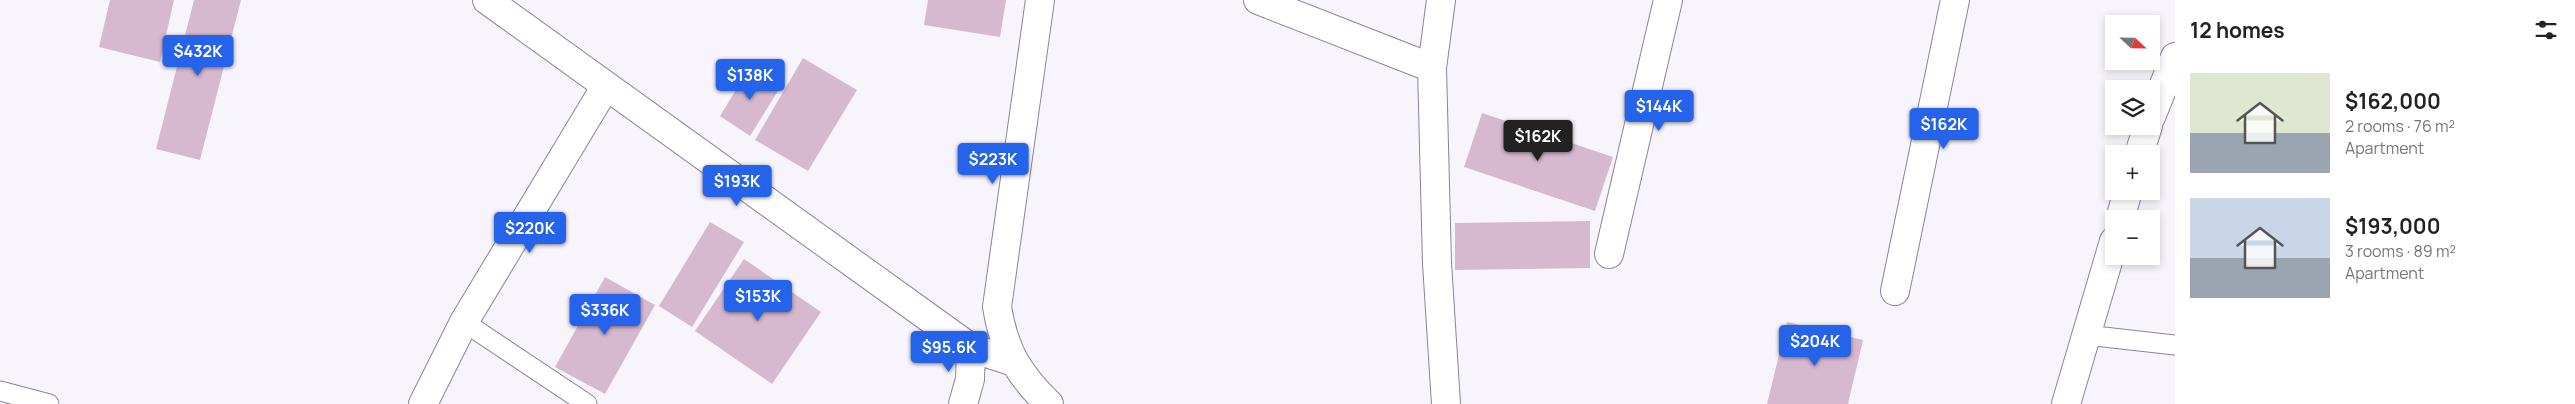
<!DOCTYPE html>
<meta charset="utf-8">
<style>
:root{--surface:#fff;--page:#f6f6f6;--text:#222;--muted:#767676;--accent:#2563eb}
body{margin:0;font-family:Manrope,sans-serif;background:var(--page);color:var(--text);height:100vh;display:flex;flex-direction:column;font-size:19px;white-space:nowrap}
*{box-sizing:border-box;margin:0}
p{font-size:16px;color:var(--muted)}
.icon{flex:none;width:28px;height:28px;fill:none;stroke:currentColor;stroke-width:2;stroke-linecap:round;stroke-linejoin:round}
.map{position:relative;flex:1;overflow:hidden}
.details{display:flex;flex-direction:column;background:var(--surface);width:400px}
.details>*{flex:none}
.needle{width:32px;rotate:112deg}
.fabs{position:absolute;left:2105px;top:15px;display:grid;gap:10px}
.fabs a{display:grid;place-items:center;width:55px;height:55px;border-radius:0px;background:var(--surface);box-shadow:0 2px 8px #0003;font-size:25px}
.price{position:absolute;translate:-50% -42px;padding:0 11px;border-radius:5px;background:var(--accent);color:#fff;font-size:16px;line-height:32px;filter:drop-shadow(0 1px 2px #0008)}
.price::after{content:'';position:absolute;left:50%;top:30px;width:15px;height:11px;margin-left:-8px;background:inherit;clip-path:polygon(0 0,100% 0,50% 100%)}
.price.on{background:#222;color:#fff}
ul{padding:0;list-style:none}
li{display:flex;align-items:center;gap:15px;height:125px;padding:0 15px}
li span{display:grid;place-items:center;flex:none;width:140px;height:100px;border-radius:0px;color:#555}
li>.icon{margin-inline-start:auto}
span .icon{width:60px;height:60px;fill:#fffc;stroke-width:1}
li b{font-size:21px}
h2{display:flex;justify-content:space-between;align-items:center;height:60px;padding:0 15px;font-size:21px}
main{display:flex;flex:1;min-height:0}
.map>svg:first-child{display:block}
.building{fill:#d7b9cf}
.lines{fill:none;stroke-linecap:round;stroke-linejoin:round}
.lane-casing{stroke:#8c839c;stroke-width:21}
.street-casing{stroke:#8c839c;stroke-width:30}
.secondary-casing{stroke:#8c839c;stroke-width:30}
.lane{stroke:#fff;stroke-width:19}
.street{stroke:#fff;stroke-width:28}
.secondary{stroke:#fff;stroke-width:28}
</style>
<main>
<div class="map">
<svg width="2175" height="404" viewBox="0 0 2175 404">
<rect width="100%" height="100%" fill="#f7f5fb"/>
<path class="building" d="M110 0H174L160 62 99 47Z
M194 0H241L200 160 156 149Z
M928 0H1006L1000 37 924 25Z
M803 58 857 90 808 171 755 140Z
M750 67 781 86 750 136 720 116Z
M1482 113 1613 157 1595 211 1464 167Z
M1590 221V268L1455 270V223Z
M710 222 744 242 692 327 659 306Z
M744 259 821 312 772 384 695 331Z
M605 277 655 305 605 394 555 367Z
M1787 322 1863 340 1848 404H1767Z"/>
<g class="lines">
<g class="lane-casing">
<path id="lane" d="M464 322 587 404
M2086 335 2175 345
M0 391 49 404"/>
</g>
<g class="street-casing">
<path id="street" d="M487 0 971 348 1014 362
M1258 0 1432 68
M1441 0 1432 68 1437 263 1446 404
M2151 117 2175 57
M2139 154 2148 126
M2120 219 2128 191
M1609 254 1668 0
M1895 291 1955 0
M423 404 464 322 606 86
M963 404 970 379 971 348
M2066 404 2114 241"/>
</g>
<g class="secondary-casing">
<path id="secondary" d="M1040 0 997 307C1004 350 1018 374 1049 404"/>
</g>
<use href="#lane" class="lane"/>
<use href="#street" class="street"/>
<use href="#secondary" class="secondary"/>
</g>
</svg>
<div class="fabs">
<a><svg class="needle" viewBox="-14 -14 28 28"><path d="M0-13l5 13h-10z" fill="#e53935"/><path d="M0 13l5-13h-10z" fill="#767676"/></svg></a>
<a><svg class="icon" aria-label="layers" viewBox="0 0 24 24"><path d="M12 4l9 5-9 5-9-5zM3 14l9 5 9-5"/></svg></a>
<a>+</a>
<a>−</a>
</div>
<b class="price" style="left:198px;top:77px">$432K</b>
<b class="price" style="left:750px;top:101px">$138K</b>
<b class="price" style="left:1659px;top:132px">$144K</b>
<b class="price" style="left:1944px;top:150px">$162K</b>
<b class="price on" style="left:1538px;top:162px">$162K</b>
<b class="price" style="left:993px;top:185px">$223K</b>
<b class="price" style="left:737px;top:207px">$193K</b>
<b class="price" style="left:530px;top:254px">$220K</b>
<b class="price" style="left:758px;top:322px">$153K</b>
<b class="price" style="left:605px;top:336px">$336K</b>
<b class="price" style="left:1815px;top:367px">$204K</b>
<b class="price" style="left:949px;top:373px">$95.6K</b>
</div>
<section class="details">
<h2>12 homes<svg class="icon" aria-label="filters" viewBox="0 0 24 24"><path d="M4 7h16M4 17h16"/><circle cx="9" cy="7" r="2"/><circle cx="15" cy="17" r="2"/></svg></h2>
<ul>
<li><span style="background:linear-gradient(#dfe7d0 60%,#9aa5b1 0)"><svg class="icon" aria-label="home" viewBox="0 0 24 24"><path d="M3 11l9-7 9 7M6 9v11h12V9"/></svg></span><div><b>$162,000</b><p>2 rooms · 76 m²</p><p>Apartment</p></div></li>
<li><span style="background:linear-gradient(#c9d6e8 60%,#9aa5b1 0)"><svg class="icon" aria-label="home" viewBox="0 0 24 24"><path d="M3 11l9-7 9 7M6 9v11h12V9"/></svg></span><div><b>$193,000</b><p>3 rooms · 89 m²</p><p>Apartment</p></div></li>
</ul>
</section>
</main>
